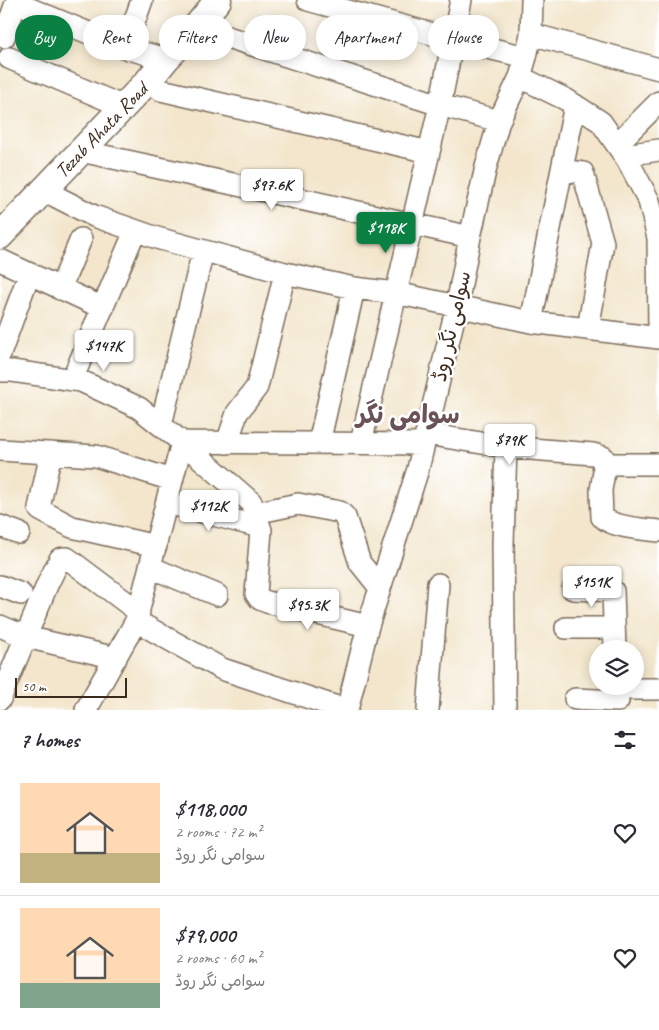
<!DOCTYPE html>
<meta charset="utf-8">
<style>
:root{--surface:#fff;--page:#f2f2f3;--text:#2b2b33;--muted:#7c7c81;--line:#e1e1e2;--accent:#0b8043}
body{margin:0;font-family:Caveat,"Playpen Sans Arabic",sans-serif;background:var(--page);color:var(--text);height:100vh;display:flex;flex-direction:column;font-size:19px;white-space:nowrap}
*{box-sizing:border-box;margin:0}
p{font-size:16px;color:var(--muted)}
.icon{flex:none;width:28px;height:28px;fill:none;stroke:currentColor;stroke-width:2;stroke-linecap:round;stroke-linejoin:round}
.map{position:relative;height:710px;overflow:hidden}
.side{display:flex;flex-direction:column;background:var(--surface);flex:1}
.side>*{flex:none}
.guide{position:absolute;left:15px;top:15px;width:630px;height:45px;display:flex;gap:10px}
.controls{position:absolute;left:589px;top:640px;display:grid;gap:10px}
.controls a{display:grid;place-items:center;width:55px;height:55px;border-radius:50%;background:var(--surface);box-shadow:0 2px 12px #0003;font-size:25px}
.scale{position:absolute;left:15px;bottom:12px;width:112px;box-sizing:border-box;padding-left:5px;border:2px solid #3b2a1e;border-top:0;font-size:14px;line-height:18px;white-space:nowrap;color:#3b2a1e;-webkit-text-stroke:4px #fff;paint-order:stroke}
.price{position:absolute;translate:-50% -42px;padding:0 11px;border-radius:5px;background:#fff;color:#222;font-size:16px;line-height:32px;filter:drop-shadow(0 1px 2px #0008)}
.price::after{content:'';position:absolute;left:50%;top:30px;width:15px;height:11px;margin-left:-8px;background:inherit;clip-path:polygon(0 0,100% 0,50% 100%)}
.price.active{background:var(--accent);color:#fff}
ul{padding:0;list-style:none}
li{display:flex;align-items:center;gap:15px;height:125px;padding:0 20px}
li+li{border-top:1px solid var(--line)}
li span{display:grid;place-items:center;flex:none;width:140px;height:100px;border-radius:0px;color:#555}
li>.icon{margin-inline-start:auto}
span .icon{width:60px;height:60px;fill:#fffc;stroke-width:1}
li b{font-size:21px}
h2{display:flex;justify-content:space-between;align-items:center;height:60px;padding:0 20px;font-size:21px}
.pill{padding:0 18px;border-radius:22px;background:var(--surface);box-shadow:0 2px 12px #0003;font-size:18px;line-height:45px}
.pill.active{background:var(--accent);color:#fff}
.map>svg:first-child{display:block}
.lines{fill:none;stroke-linecap:round;stroke-linejoin:round}
.minor-casing{stroke:#7b6c5b;stroke-width:24}
.major-casing{stroke:#7b6c5b;stroke-width:29}
.minor{stroke:#fff;stroke-width:21}
.major{stroke:#fff;stroke-width:26}
.labels{text-anchor:middle;stroke-width:5;stroke-linejoin:round;paint-order:stroke}
.street-label{font-size:20px;fill:#3b2a1e;stroke:#fff}
.district-label{font-size:25px;font-weight:bold;fill:#6a5256;stroke:#fff}
</style>
<div class="map">
<svg width="659" height="710" viewBox="0 0 659 710">
<rect width="100%" height="100%" fill="#fff"/>
<filter id="ink" filterUnits="userSpaceOnUse"><feTurbulence type="fractalNoise" baseFrequency=".02" numOctaves="2"/><feDisplacementMap in="SourceGraphic" scale="10" xChannelSelector="R" yChannelSelector="G"/><feConvolveMatrix kernelMatrix="1 2 1 2 8 2 1 2 1" color-interpolation-filters="sRGB"/></filter>
<filter id="wash" filterUnits="userSpaceOnUse"><feTurbulence type="fractalNoise" baseFrequency=".0096" numOctaves="4" result="noise"/><feDisplacementMap in="SourceGraphic" scale="20" xChannelSelector="R" yChannelSelector="G"/><feGaussianBlur stdDeviation="1.12" result="paint"/><feColorMatrix in="noise" values="0 0 0 0 0 0 0 0 0 0 0 0 0 0 0 0 0 1.4 0 .05"/><feComposite in="paint" operator="in"/></filter>
<g filter="url(#wash)">
<rect width="100%" height="100%" fill="#f3e6cc"/>
</g>
<g filter="url(#ink)">
<g class="lines">
<g class="minor-casing">
<path id="minor" d="M142 0 125 48 166 59
M308 0 454 40 526 57
M196 27 440 105 499 121
M531 34 659 69
M4 37 16 3 125 48
M9 58 124 107
M520 77 567 100 601 122 628 161 649 201 658 238 659 331
M148 81 161 90 429 152
M617 144 659 102
M81 151 233 184 470 237
M625 155 659 150
M562 170 583 173 603 243 588 329
M43 190 94 216 157 238 285 273 354 288 396 293 531 322 659 338
M0 260 103 308
M60 289 81 239
M531 322 575 105
M0 354 29 274
M0 371H12L81 381 139 408 182 442 251 502 261 530 256 594 260 599 267 602 368 626
M72 380 135 231
M161 425 203 251
M426 434 506 447 593 454 603 457 604 472 601 490 602 517C614 528 643 529 659 531
M182 442 423 444
M227 443 237 413 257 387 285 273
M319 443 354 288
M361 443 440 105 461 0
M0 450 96 456 172 480
M51 453 39 508 40 510 72 527 156 546
M603 464H659
M167 503 260 527
M255 513 298 504 340 512 345 517 360 563 380 588
M0 526 19 533
M150 567 217 595
M0 586 21 594
M573 589 613 591 615 649
M136 621 222 669 346 710
M0 626 26 637 116 658
M566 628H613
M618 689H659
M0 699 48 583 60 559 64 558H67L139 612
M575 699 618 701
M86 710 136 621 182 442
M347 710 368 626 418 469 457 305 470 237 486 167 499 121 520 77 526 57 531 34 532 0
M428 710 438 584
M505 710 503 544 506 447"/>
</g>
<g class="major-casing">
<path id="major" d="M0 236 148 81 166 59 196 27 218 0"/>
</g>
<use href="#minor" class="minor"/>
<use href="#major" class="major"/>
</g>
</g>
<g class="labels">
<g class="street-label">
<text transform="translate(101 130) rotate(-46)" y="7">Tezab Ahata Road</text>
<text transform="translate(451 326) rotate(-77)" y="7">سوامی نگر روڈ</text>
</g>
<g class="district-label">
<text x="408" y="423">سوامی نگر</text>
</g>
</g>
</svg>
<div class="controls">
<a><svg class="icon" aria-label="layers" viewBox="0 0 24 24"><path d="M12 4l9 5-9 5-9-5zM3 14l9 5 9-5"/></svg></a>
</div>
<div class="scale">50 m</div>
<b class="price" style="left:272px;top:211px">$97.6K</b>
<b class="price active" style="left:386px;top:254px">$118K</b>
<b class="price" style="left:104px;top:372px">$147K</b>
<b class="price" style="left:510px;top:466px">$79K</b>
<b class="price" style="left:209px;top:532px">$112K</b>
<b class="price" style="left:592px;top:608px">$151K</b>
<b class="price" style="left:308px;top:631px">$95.3K</b>
<div class="guide">
<a class="pill active">Buy</a>
<a class="pill">Rent</a>
<a class="pill">Filters</a>
<a class="pill">New</a>
<a class="pill">Apartment</a>
<a class="pill">House</a>
</div>
</div>
<section class="side">
<h2>7 homes<svg class="icon" aria-label="filters" viewBox="0 0 24 24"><path d="M4 7h16M4 17h16"/><circle cx="9" cy="7" r="2"/><circle cx="15" cy="17" r="2"/></svg></h2>
<ul>
<li><span style="background:linear-gradient(#ffd9b3 70%,#c2b280 0)"><svg class="icon" aria-label="home" viewBox="0 0 24 24"><path d="M3 11l9-7 9 7M6 9v11h12V9"/></svg></span><div><b>$118,000</b><p>2 rooms · 72 m²</p><p>سوامی نگر روڈ</p></div><svg class="icon" aria-label="heart" viewBox="0 0 24 24"><path d="M12 20l-8-8c-3-5 5-10 8-4 3-6 11-1 8 4z"/></svg></li>
<li><span style="background:linear-gradient(#ffd9b3 75%,#7fa58c 0)"><svg class="icon" aria-label="home" viewBox="0 0 24 24"><path d="M3 11l9-7 9 7M6 9v11h12V9"/></svg></span><div><b>$79,000</b><p>2 rooms · 60 m²</p><p>سوامی نگر روڈ</p></div><svg class="icon" aria-label="heart" viewBox="0 0 24 24"><path d="M12 20l-8-8c-3-5 5-10 8-4 3-6 11-1 8 4z"/></svg></li>
</ul>
</section>
